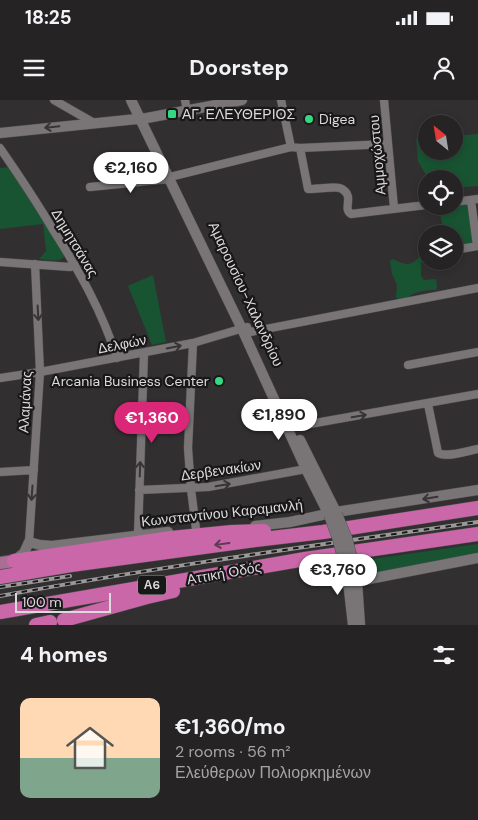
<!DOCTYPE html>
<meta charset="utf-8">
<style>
:root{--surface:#262325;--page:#322f32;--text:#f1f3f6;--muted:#a4a4a7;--line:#424042;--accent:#db2777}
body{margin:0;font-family:"DM Sans",sans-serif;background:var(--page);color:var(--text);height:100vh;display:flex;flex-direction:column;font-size:19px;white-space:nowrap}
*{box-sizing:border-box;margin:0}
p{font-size:16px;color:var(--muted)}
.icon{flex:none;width:28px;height:28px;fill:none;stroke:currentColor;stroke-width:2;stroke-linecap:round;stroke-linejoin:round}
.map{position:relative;height:525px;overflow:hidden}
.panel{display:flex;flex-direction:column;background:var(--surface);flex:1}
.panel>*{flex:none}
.needle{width:32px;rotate:330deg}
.buttons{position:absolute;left:418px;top:15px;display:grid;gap:10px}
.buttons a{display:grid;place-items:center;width:45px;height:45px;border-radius:50%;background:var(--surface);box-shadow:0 2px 8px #0003,0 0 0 1px var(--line);font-size:25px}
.scale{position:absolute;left:15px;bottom:12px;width:96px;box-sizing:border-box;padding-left:5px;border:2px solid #dcdadb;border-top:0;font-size:14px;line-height:18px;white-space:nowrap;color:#dcdadb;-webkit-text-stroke:4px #191818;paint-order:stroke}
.price{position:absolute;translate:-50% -42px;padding:0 11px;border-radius:18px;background:#fff;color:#222;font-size:16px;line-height:32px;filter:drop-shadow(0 1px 2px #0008)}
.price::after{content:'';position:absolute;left:50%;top:30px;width:15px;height:11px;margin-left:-8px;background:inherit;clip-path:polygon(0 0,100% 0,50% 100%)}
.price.selected{background:var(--accent);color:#fff}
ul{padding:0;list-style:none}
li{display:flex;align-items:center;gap:15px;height:125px;padding:0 20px}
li+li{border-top:1px solid var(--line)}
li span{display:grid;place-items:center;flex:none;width:140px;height:100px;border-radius:10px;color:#555}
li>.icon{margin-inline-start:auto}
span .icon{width:60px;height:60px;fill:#fffc;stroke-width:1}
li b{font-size:21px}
h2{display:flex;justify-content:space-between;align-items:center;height:60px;padding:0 20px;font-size:21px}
.status{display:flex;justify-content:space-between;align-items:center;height:35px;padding:0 25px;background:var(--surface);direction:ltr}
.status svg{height:14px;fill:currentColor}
header{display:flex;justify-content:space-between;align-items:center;height:65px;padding:0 20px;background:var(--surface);font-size:22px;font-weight:700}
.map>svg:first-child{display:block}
.green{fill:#185432}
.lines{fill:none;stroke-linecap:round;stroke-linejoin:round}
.minor-casing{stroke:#504e4f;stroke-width:9}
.tertiary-casing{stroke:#504e4f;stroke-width:11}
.primary-casing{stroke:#504e4f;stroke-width:14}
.motorway-casing{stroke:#504e4f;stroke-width:15}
.minor{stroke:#797577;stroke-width:8}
.tertiary{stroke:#797577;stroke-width:10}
.primary{stroke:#aa6d94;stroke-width:12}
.motorway{stroke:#ca67a8;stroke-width:14}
.rail-casing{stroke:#9b989a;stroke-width:4}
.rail{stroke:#191818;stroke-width:2;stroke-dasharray:5.5;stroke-linecap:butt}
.tertiary-bridge-casing{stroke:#504e4f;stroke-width:11;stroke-linecap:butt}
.tertiary-bridge{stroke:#797577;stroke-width:10}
.oneway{stroke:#363434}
.oneway2{stroke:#603852}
.poi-dot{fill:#33d882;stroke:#191818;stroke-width:2}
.labels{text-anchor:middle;stroke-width:4.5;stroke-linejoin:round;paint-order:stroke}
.shield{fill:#191818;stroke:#a2a0a0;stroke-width:1}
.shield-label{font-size:12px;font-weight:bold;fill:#dcdadb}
.poi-label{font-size:14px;fill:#dcdadb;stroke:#191818;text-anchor:start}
.street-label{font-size:14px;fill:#dcdadb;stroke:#191818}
</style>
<div class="status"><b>18:25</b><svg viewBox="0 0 49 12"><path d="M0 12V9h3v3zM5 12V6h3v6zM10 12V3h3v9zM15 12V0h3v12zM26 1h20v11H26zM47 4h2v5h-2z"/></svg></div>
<header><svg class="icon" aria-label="menu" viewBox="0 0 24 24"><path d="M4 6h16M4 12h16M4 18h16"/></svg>Doorstep<svg class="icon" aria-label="person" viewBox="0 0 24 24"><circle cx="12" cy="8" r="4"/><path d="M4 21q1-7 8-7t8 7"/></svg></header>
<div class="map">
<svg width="478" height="525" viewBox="0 0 478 525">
<rect width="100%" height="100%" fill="#322f31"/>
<path class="green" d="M478 34V86L454 88V79H431L427 77 418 61 416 39 426 38V51H454V36Z
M10 67 65 155C61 164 47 159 39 159L46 151 43 124 0 129V68Z
M468 105 474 145 454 148V134H445L438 107Z
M426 153V161H430L421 163V176L424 180 436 179 437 187 436 190C433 189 417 192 415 193 406 197 411 199 399 200L396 197 397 185 392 174 390 161 392 159C400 162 409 168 416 160 420 156 421 155 426 153Z
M153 175 166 242 152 245 128 186Z
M478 444V455L361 476 358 461Z"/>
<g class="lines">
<g class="minor-casing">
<path id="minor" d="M54 0 94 23
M185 0 187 11
M281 0 291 47
M384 0 394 108
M0 48C18 74 36 101 52 128 78 169 102 211 117 258
M300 48 308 89C316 90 336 85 342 89 355 97 342 108 351 114L426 105
M174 76 291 47 300 48 388 44
M90 87 169 79
M471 100 477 146
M454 102 478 99
M454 150 478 146
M0 162 70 167 75 165
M245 235 250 232 478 188
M193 243 188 348 191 389 196 429
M408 265 478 252
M0 278 40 272 193 243 247 227
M428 304 438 353C447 358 467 351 478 349
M293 327 478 294
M0 372 34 370
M139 390 208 387 306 369
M138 435 144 253
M29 442 40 272 35 164"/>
</g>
<g class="tertiary-casing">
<path id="tertiary" d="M131 0 242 229 306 369 329 415
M0 33 147 18 242 0
M300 340 337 414
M255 426 290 422 336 412 478 390
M14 461 24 453 29 442 40 445 52 446 168 432
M353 461 357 481 360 525
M346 473C351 480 356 481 364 480L478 458
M346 474 349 490 353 525"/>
</g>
<g class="primary-casing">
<path id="primary" d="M0 463 14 461"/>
</g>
<g class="motorway-casing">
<path id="motorway" d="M14 461 171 438 232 432 264 431
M0 477 71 465 255 440 323 432 478 408
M0 512 305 459 478 434
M64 520 147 497 173 491
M36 525 50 522"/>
</g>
<use href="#minor" class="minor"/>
<use href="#tertiary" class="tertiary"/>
<use href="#primary" class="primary"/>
<use href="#motorway" class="motorway"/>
<g class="rail-casing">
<path id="rail" d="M0 487 70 476
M0 496C158 467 318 445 478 422"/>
</g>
<use href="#rail" class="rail"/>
<g class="tertiary-bridge-casing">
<path id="tertiary-bridge" d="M337 414 347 438 353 461
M329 415 338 440 344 463"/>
</g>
<use href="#tertiary-bridge" class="tertiary-bridge"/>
</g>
<defs><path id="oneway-shaft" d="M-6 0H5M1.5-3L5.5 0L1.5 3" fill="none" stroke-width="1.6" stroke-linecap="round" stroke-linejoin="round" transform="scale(1.25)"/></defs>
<g class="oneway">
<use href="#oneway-shaft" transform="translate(52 27) rotate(174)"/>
<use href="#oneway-shaft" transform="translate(38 213) rotate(87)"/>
<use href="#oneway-shaft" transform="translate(174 247) rotate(-11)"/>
<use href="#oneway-shaft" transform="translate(359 316) rotate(-10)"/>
<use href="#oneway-shaft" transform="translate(140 369) rotate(-88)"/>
<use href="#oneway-shaft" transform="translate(223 385) rotate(-10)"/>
<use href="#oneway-shaft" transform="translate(32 393) rotate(94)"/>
<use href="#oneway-shaft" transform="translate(430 398) rotate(171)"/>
</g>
<use class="oneway2" href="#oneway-shaft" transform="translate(222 444) rotate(172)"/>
<g class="poi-dot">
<rect x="167" y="9" width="10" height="10" rx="2.5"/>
<circle cx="309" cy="19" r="5"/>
<circle cx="219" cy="281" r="5"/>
</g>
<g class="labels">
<rect class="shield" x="138" y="475.5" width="28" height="19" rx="4"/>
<g class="shield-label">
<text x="152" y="489">Α6</text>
</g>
<g class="poi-label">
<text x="182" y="19">ΑΓ. ΕΛΕΥΘΕΡΙΟΣ</text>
<text x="319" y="24">Digea</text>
<text x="209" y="286" text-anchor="end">Arcania Business Center</text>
</g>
<g class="street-label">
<text transform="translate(377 55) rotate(-95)" y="5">Αμμοχώστου</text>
<text transform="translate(75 143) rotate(59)" y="5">Δημητσάνας</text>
<text transform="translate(246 194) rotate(65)" y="5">Αμαρουσίου-Χαλανδρίου</text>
<text transform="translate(122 244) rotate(-11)" y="5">Δελφών</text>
<text transform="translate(25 302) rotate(-87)" y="5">Αλαμάνας</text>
<text transform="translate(221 370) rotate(-8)" y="5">Δερβενακίων</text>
<text transform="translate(222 413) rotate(-6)" y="5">Κωνσταντίνου Καραμανλή</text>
<text transform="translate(224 473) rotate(-10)" y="5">Αττική Οδός</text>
</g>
</g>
</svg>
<div class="buttons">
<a><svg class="needle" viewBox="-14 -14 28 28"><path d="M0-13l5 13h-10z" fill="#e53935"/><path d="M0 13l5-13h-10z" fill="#a4a4a7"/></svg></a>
<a><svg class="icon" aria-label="locate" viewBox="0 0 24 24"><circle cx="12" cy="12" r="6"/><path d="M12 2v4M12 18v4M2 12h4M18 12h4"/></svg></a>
<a><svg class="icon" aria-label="layers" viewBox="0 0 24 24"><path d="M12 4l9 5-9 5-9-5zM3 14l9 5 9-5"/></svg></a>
</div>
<div class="scale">100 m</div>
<b class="price" style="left:131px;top:94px">€2,160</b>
<b class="price" style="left:279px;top:341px">€1,890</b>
<b class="price selected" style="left:152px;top:344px">€1,360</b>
<b class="price" style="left:338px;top:496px">€3,760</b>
</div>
<section class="panel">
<h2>4 homes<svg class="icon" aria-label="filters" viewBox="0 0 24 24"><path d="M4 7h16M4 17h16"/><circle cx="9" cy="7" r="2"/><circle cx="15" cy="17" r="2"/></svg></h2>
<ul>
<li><span style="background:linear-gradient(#ffd9b3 60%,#7fa58c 0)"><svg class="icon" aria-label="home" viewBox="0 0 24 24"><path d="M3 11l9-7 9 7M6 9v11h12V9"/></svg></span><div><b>€1,360/mo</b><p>2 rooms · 56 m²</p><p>Ελεύθερων Πολιορκημένων</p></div></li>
</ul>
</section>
